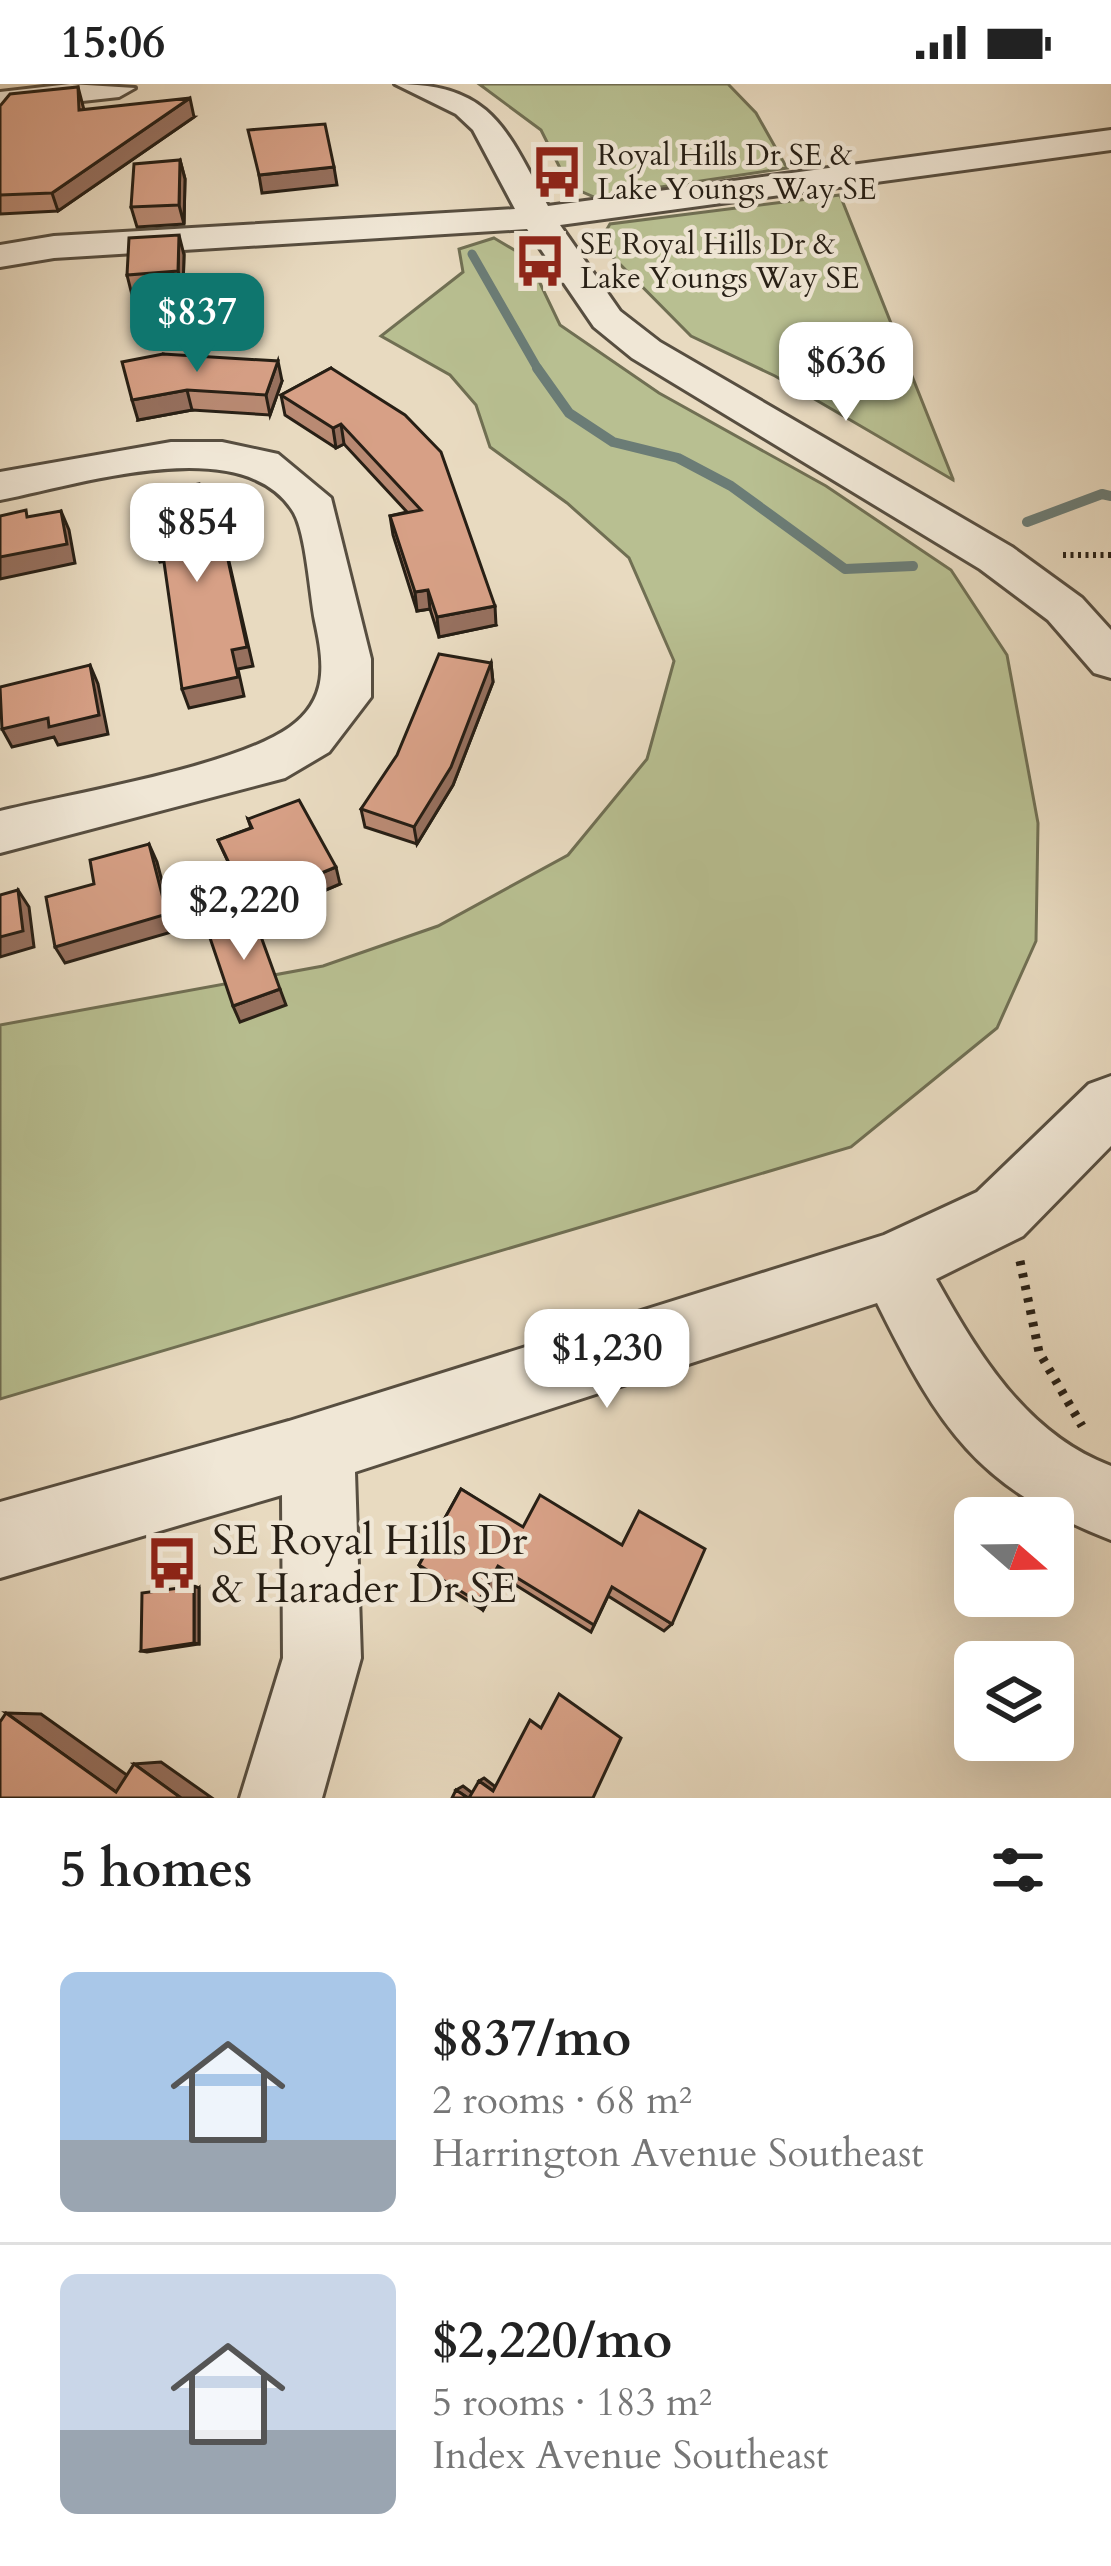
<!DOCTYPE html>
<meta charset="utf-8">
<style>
:root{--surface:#fff;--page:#f6f6f6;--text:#222;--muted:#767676;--line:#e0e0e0;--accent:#0f766e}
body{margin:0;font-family:Cardo,serif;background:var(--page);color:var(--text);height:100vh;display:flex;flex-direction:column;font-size:45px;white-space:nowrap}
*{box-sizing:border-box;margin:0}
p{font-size:39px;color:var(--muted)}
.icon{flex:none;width:66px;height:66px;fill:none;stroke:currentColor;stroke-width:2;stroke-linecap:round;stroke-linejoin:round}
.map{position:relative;height:1714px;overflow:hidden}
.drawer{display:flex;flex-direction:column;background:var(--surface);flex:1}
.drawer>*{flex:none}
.needle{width:78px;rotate:110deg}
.buttons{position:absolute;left:954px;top:1413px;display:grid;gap:24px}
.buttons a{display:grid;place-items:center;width:120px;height:120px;border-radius:18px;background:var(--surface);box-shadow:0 12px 48px #0002;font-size:60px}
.price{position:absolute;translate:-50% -102px;padding:0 27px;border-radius:24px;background:#fff;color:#222;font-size:39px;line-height:78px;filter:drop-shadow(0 3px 6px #0008)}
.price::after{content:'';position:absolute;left:50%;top:72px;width:36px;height:27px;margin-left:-18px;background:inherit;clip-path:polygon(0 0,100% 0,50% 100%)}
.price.active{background:var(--accent);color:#fff}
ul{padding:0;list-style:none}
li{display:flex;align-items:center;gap:36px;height:300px;padding:0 60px}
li+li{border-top:3px solid var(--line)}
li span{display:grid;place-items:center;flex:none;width:336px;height:240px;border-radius:18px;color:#555}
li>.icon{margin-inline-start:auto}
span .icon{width:144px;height:144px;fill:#fffc;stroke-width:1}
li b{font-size:51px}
h2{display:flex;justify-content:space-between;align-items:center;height:144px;padding:0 60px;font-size:51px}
.status{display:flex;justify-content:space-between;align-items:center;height:84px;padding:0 60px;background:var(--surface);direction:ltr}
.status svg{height:33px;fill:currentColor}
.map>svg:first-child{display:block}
.green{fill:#b8bf91;stroke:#706f53;stroke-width:3}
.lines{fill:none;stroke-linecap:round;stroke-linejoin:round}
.stream-far1{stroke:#6b7c76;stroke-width:9}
.stream{stroke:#6b7c76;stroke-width:10}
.minor-casing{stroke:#574e40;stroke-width:6}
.path-far1{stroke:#271f15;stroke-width:6;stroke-dasharray:3 4.5;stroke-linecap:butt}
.path{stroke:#271f15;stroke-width:9;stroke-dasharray:4.5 8;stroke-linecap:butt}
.minor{fill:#f0e7d6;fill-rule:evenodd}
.wall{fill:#b98a73;stroke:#271f15;stroke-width:3}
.shaded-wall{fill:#96705e;stroke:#271f15;stroke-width:3}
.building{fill:#d7a086;stroke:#271f15;stroke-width:3}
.labels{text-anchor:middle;stroke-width:9;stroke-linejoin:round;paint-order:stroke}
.far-poi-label{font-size:30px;fill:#271f15;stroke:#f0e7d6;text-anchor:start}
.near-poi-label{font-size:42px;fill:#271f15;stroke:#f0e7d6;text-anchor:start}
</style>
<div class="status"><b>15:06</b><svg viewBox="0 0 49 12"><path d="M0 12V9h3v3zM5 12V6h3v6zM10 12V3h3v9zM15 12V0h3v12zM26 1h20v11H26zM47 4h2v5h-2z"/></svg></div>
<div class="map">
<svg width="1111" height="1714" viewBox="0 0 1111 1714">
<rect width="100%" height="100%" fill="#e8dac0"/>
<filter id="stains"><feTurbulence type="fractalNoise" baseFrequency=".00167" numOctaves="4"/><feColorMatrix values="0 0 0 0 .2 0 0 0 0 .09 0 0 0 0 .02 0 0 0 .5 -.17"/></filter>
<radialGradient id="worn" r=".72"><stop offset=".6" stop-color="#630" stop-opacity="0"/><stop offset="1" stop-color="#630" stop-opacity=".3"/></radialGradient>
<path class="green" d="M479 0H728L756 29 787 84 594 113 569 102 541 46Z
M840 111 953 395V396L775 292 691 252 599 159 610 140Z
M494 154 528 174 560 241 659 309 826 402 951 486 1007 571 1038 739 1036 857 997 944 851 1063 0 1315V941L323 882 438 842 568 771 647 675 674 577 629 474 567 419 490 363 476 321 450 291 381 252 463 188 459 165Z"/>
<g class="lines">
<path class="stream-far1" d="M472 170 539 287"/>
<path class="stream" d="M537 284 569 329 613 358 678 374 731 402 845 485 913 482
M1027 438 1102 410 1111 412"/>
<g class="minor-casing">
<path id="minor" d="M70 0 135 4 119 13 0 26V8Z
M395 0C493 0 506 46 548 122L1111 46V66L560 141 620 227 660 258 1012 463 1082 514 1111 546V594L1094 589 1048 536 980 485 632 274 594 243 527 145 54 174 0 183V161L54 152 515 125 473 46 456 30Z
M171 358H222L278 370 331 414 371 575V613L329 668 285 694 0 769V727C73 709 234 683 290 643 329 615 324 579 315 537 310 511 306 450 294 429 244 345 76 402 0 416V388Z
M1111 992V1062L1023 1152 936 1195C978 1270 1026 1350 1111 1382V1456C977 1404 939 1344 877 1219L355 1388 361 1574 322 1714H240L283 1574 282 1411 0 1494V1418L289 1337 884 1151 977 1108 1089 1000Z"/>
</g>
<path class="path-far1" d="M1063 471H1111"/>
<path class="path" d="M1020 1177 1039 1268 1082 1342"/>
<use href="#minor" class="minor"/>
</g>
<path class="wall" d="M78 3 84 26 194 33 58 127 0 130V22Z
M180 76 185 95 184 140 137 143 131 123Z
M184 171 183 206 132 211 127 191Z
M163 270 282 297 270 331 192 326 138 336Z
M331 284 496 541 439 553 430 525 417 527 393 451 390 432 407 428 344 360 336 364 285 331 281 311Z
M491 579 493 598 453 701 417 760 365 743 361 725Z
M248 735 340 800 255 836 218 756 251 744Z
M461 1405 672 1540 664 1547 608 1512 591 1548 501 1492 483 1526 427 1491 419 1481Z
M199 1504V1560L147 1568 141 1567Z"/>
<path class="shaded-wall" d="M190 14 194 33 58 127 52 109Z
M180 76 185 95 184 140 179 121Z
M334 83 337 101 262 109 259 91Z
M179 151 184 171 183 206 178 187Z
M278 277 282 297 270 331 266 311Z
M187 306 192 326 138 336 132 316Z
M341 340 344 360 336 364 333 344Z
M216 421 253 582 238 585 244 612 189 624 182 605 232 566Z
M61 427 69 446 75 479 0 495V473Z
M161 457 168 477 160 478 153 459Z
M428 506 430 525 417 527 415 508Z
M495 522 496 541 439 553 437 533Z
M491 579 493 598 453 701 417 760 414 743Z
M90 581 98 600 108 650 58 661 54 653 12 663 2 645Z
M149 760 157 778 175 847 65 879 55 863Z
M336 783 340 800 255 836 248 819Z
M18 806 29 823 34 863 0 873V853Z
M280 905 286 921 240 938 233 922Z
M498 1482 501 1492 483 1526 478 1518Z
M194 1502 199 1504V1560L194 1559Z
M6 1629 41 1630 145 1704 116 1708Z
M161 1678 212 1714H181L134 1680Z
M484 1694 497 1704 493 1707 479 1697Z
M463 1702 475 1711 468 1714 456 1706Z"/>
<path class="building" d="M78 3 79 26 190 14 52 109 0 111V22L10 10Z
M325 40 334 83 259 91 248 46Z
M180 76 179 121 131 123 134 80Z
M179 151 178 187 127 191 129 154Z
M163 270 278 277 266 311 187 306 132 316 122 278Z
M331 284 405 331 441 368 495 522 437 533 428 506 415 508 390 432 421 426 341 340 333 344 281 311Z
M199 400 203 423 216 421 247 563 232 566 238 593 182 605 161 457 153 459 146 409Z
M26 426 27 433 61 427 67 460 0 473V432Z
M439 570 491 579 451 683 414 743 361 725 397 671Z
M90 581 99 631 49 643 48 634 2 645 0 603Z
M299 716 336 783 248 819 218 756 252 744 248 735Z
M149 760 167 830 55 863 46 813 94 800 90 776Z
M18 806 23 847 0 853V811Z
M255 836 280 905 233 922 209 851Z
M461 1405 523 1443 540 1411 622 1461 639 1427 705 1465 672 1540 612 1503 594 1541 498 1482 478 1518 419 1481Z
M194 1502V1559L141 1567 142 1509Z
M559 1610 621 1654 593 1714H469L479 1697 493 1707 530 1636 541 1644Z
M6 1629 116 1708 134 1680 181 1714H0V1638Z
M456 1706 468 1714H452Z"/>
<defs>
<g id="bus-bare" transform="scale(4.14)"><path d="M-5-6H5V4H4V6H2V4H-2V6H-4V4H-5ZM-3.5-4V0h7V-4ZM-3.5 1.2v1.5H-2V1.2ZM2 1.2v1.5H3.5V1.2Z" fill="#8f2418" stroke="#f0e7d6" stroke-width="2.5" paint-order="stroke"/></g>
</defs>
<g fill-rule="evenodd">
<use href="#bus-bare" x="557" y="88"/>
<use href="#bus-bare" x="540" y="177"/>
<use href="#bus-bare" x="172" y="1479"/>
</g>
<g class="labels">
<g class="far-poi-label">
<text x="597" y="81">Royal Hills Dr SE &amp;<tspan x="597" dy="34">Lake Youngs Way SE</tspan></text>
<text x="580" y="170">SE Royal Hills Dr &amp;<tspan x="580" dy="34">Lake Youngs Way SE</tspan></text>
</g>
<g class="near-poi-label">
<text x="212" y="1470">SE Royal Hills Dr<tspan x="212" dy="48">&amp; Harader Dr SE</tspan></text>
</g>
</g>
<rect width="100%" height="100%" filter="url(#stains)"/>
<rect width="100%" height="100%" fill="url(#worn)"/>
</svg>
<div class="buttons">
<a><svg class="needle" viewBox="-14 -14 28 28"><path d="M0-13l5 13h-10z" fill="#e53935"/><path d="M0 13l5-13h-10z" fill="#767676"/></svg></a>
<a><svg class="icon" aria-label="layers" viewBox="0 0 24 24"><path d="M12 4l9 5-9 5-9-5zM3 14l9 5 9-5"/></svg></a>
</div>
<b class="price active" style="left:197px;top:291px">$837</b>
<b class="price" style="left:846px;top:340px">$636</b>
<b class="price" style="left:197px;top:501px">$854</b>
<b class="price" style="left:244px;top:879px">$2,220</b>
<b class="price" style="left:607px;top:1327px">$1,230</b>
</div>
<section class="drawer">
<h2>5 homes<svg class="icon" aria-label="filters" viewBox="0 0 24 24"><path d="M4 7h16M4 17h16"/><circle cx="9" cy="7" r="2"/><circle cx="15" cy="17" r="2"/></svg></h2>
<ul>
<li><span style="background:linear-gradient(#a9c7e8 70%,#9aa5b1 0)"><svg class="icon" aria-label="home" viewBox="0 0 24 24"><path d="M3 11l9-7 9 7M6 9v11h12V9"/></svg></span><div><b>$837/mo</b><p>2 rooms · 68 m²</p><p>Harrington Avenue Southeast</p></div></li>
<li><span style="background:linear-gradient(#c9d6e8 65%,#9aa5b1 0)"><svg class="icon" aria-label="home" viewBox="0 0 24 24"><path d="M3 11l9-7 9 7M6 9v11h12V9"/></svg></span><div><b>$2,220/mo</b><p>5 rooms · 183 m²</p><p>Index Avenue Southeast</p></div></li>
</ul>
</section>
